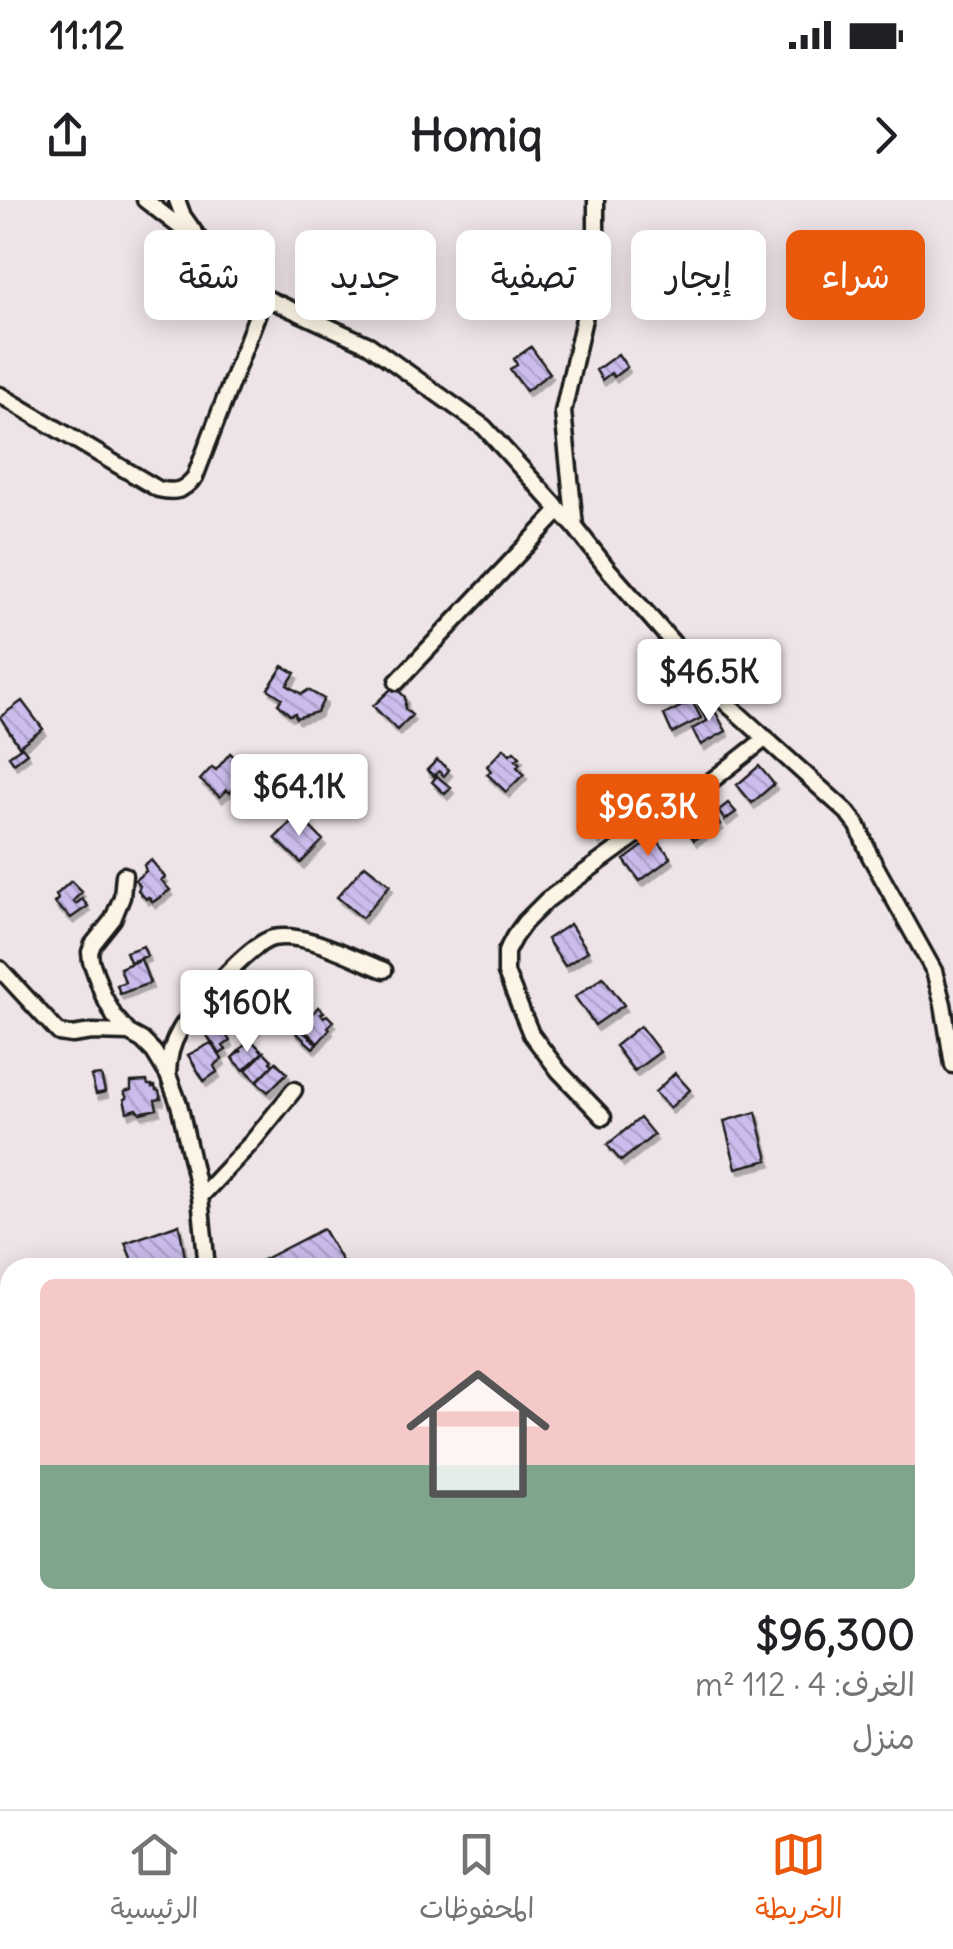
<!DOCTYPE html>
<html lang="ar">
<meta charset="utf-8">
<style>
:root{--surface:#fff;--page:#f6f6f6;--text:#202124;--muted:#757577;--line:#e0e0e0;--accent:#ea580c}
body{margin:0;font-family:Delius,"Playpen Sans Arabic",sans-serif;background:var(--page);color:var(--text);direction:rtl;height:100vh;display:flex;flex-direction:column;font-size:38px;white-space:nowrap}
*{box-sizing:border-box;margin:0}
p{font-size:32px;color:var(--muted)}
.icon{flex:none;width:55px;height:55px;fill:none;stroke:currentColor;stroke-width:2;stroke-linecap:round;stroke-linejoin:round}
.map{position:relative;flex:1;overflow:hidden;direction:ltr}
.details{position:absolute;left:0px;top:1058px;width:955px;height:552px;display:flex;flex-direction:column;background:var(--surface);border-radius:30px 30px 0 0;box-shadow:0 5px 25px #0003;direction:rtl}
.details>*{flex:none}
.banner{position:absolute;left:30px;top:30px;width:895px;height:90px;direction:rtl;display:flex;gap:20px}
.price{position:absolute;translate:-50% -85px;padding:0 22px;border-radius:10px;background:#fff;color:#222;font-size:32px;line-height:65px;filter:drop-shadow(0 2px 5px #0008)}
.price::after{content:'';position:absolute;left:50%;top:60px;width:30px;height:22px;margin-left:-15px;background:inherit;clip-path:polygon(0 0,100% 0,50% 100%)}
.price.active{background:var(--accent);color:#fff}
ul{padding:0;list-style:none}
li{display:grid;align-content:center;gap:20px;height:530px;padding:0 40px}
li span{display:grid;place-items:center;height:310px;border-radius:15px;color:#555}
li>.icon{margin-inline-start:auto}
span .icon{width:180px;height:180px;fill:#fffc;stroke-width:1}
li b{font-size:42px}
.chip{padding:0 35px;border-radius:15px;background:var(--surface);box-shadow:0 5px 25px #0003;font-size:35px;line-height:90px}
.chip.active{background:var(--accent);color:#fff}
.status{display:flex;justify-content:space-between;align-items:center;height:70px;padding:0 50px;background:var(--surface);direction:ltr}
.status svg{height:28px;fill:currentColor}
header{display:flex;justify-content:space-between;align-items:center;height:130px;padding:0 40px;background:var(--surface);font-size:45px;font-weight:800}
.dock{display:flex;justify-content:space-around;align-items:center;height:140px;border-top:2px solid var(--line);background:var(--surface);font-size:28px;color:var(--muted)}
.dock a{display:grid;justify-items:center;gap:5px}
.dock .active{color:var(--accent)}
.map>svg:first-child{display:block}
.building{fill:url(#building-back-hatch);stroke:#1c1c1c;stroke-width:2.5;filter:url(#shadow)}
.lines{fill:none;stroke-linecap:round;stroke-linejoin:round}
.minor-casing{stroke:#1c1c1c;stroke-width:21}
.primary-casing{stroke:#1c1c1c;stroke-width:30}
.minor{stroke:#fcf5e5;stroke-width:14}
.primary{stroke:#fedd96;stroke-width:22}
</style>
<div class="status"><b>11:12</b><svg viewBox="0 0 49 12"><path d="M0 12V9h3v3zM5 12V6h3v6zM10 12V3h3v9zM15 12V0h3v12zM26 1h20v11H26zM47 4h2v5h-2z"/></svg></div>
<header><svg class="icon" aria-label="forward" viewBox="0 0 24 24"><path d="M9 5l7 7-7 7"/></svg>Homiq<svg class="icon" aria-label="share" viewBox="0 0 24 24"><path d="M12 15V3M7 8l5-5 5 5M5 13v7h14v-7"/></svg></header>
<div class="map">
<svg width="953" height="1609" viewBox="0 0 953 1609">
<defs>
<pattern id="building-back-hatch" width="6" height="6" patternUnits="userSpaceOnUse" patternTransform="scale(2.5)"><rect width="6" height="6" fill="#ccbced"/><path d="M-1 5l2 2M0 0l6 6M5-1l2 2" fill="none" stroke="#afa1cb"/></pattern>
<filter id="shadow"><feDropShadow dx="3" dy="5.5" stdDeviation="0" flood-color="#0004"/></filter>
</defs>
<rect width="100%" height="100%" fill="#eee4e7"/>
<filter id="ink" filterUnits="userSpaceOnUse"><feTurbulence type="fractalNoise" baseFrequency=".01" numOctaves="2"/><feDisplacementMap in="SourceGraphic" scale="20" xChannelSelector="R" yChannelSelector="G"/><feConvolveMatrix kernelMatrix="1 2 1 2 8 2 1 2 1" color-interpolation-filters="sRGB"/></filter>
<g filter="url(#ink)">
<path class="building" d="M531 147 550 173 526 191 510 169 517 165 514 159Z
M618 154 627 167 614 177 611 173 602 180 596 170Z
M283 466 295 473 287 485 302 494 308 490 324 499 317 512 296 518 295 513 290 515 278 504 282 498 268 489Z
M394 486 405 497V509L412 515 397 530 373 506Z
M708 499 726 531 701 545 692 529 707 521 698 505Z
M22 501 43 529 19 546 0 517Z
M692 501 701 518 672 533 664 515Z
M22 547 27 553 14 563 9 556Z
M504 548 510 554 514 551 520 557 516 560 520 564 517 567 524 574 506 592 487 574 491 571 487 566Z
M230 553 240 562 235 568 240 564 248 571 230 593 227 590 220 597 200 580 212 567 216 570Z
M437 560 449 570 444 576 439 571 434 576 427 570Z
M759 566 774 584 752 603 737 585Z
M437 576 451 588 445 594 432 582Z
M728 603 736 612 725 620 718 611Z
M708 605 720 624 694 640 682 622Z
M298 615 323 640 301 663 275 638Z
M597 617 608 628 597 639 587 627Z
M655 637 671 658 640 681 624 660Z
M151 660 165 677 161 680 170 690 153 702 148 697 146 699 138 690 140 686 135 680 146 671 144 665Z
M365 665 390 685 362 718 337 697Z
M71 681 82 692 73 701 76 704 82 699 88 706 71 718 54 703 58 699 56 695Z
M570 724 588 751 565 766 547 739Z
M143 746 147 756 130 762 126 752Z
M141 759 150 783 120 794 117 785 125 782 120 768Z
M603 777 624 805 595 825 575 797Z
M294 799 302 808 286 820 279 813Z
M318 807 324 812 321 814 324 817 327 815 333 821 328 827 330 829 318 843 304 830 311 823 307 820Z
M255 817 261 823 252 832 246 826Z
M223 822 228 830 224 832 230 841 223 846 226 850 220 854 206 834Z
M297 826 317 844 313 848 293 830Z
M640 826 660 852 634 871 615 846Z
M250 839 263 852 244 870 232 858 239 851 242 852 240 850Z
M211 843 222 859 214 866 217 872 204 881 188 855Z
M264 852 272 860 270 862 273 865 257 881 246 870Z
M276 862 287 873 268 892 257 882Z
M675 873 690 890 670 908 655 892Z
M101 875 105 892 96 894 91 876Z
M147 881 148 885H152V887L155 886 156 890 159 891 161 899 155 900 157 909 140 913 137 909 127 912 124 899 127 898 124 892 131 890V882Z
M756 912 768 960 736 968 724 921Z
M640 918 654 935 621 961 607 945Z
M179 1024 187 1068H135L125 1043Z
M323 1029 346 1068H247Z
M0 1216 9 1235 0 1239Z
M953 1256V1280L947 1281 945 1257Z
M0 1283 10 1299V1331L0 1334Z
M10 1346V1389L1 1392 0 1350Z
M953 1351V1401L945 1372V1352Z
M10 1434V1483L0 1486V1437Z
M809 1600H844V1601L820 1609H812Z
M686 1602 687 1609H637Z"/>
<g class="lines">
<g class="minor-casing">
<path id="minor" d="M145 0 193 37
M177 0 183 16 202 43 239 80 264 97 369 145 484 227 575 327 607 368 724 501 847 612 858 626 870 656 934 771 943 804 953 865
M0 195 158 289C176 293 183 291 195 277L264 97
M575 326 563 212 596 65V0
M397 482 559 311
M124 675 122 697 113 719 93 744 90 752 91 761 103 795 114 816 129 833 142 840 154 852 168 875 179 904 200 997 207 1068
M0 769 59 833 72 835 92 832 129 833
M168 875C168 858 171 845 180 830 192 809 250 743 273 738 305 731 354 759 384 770
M603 917 559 871 531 834 506 773V752L514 737 525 722 547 700 715 578 766 538
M200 997 253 941 294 890
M0 1420 10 1418
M90 1600 94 1609
M470 1600 473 1609
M872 1600 879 1609
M586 1609 614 1600
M710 1609 711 1600"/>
</g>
<g class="primary-casing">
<path id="primary" d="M945 1325 953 1323
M0 1511 10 1509"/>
</g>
<use href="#minor" class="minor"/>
<use href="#primary" class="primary"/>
</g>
</g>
</svg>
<b class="price" style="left:709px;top:524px">$46.5K</b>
<b class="price" style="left:299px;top:639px">$64.1K</b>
<b class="price active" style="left:648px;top:659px">$96.3K</b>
<b class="price" style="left:247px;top:855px">$160K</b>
<div class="banner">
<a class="chip active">شراء</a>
<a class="chip">إيجار</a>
<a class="chip">تصفية</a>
<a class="chip">جديد</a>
<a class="chip">شقة</a>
</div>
<section class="details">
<ul>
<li><span style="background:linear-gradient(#f6c9c9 60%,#7fa58c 0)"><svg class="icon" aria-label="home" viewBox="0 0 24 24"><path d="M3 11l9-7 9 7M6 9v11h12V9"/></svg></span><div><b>$96,300</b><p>الغرف: 4 · 112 m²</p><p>منزل</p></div></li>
</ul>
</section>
</div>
<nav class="dock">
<a class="active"><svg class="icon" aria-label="map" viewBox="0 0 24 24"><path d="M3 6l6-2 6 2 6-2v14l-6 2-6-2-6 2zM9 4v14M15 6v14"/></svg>الخريطة</a>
<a><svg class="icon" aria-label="saved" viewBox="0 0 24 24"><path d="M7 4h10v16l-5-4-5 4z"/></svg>المحفوظات</a>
<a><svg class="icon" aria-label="home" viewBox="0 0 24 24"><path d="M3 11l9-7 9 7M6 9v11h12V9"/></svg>الرئيسية</a>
</nav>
